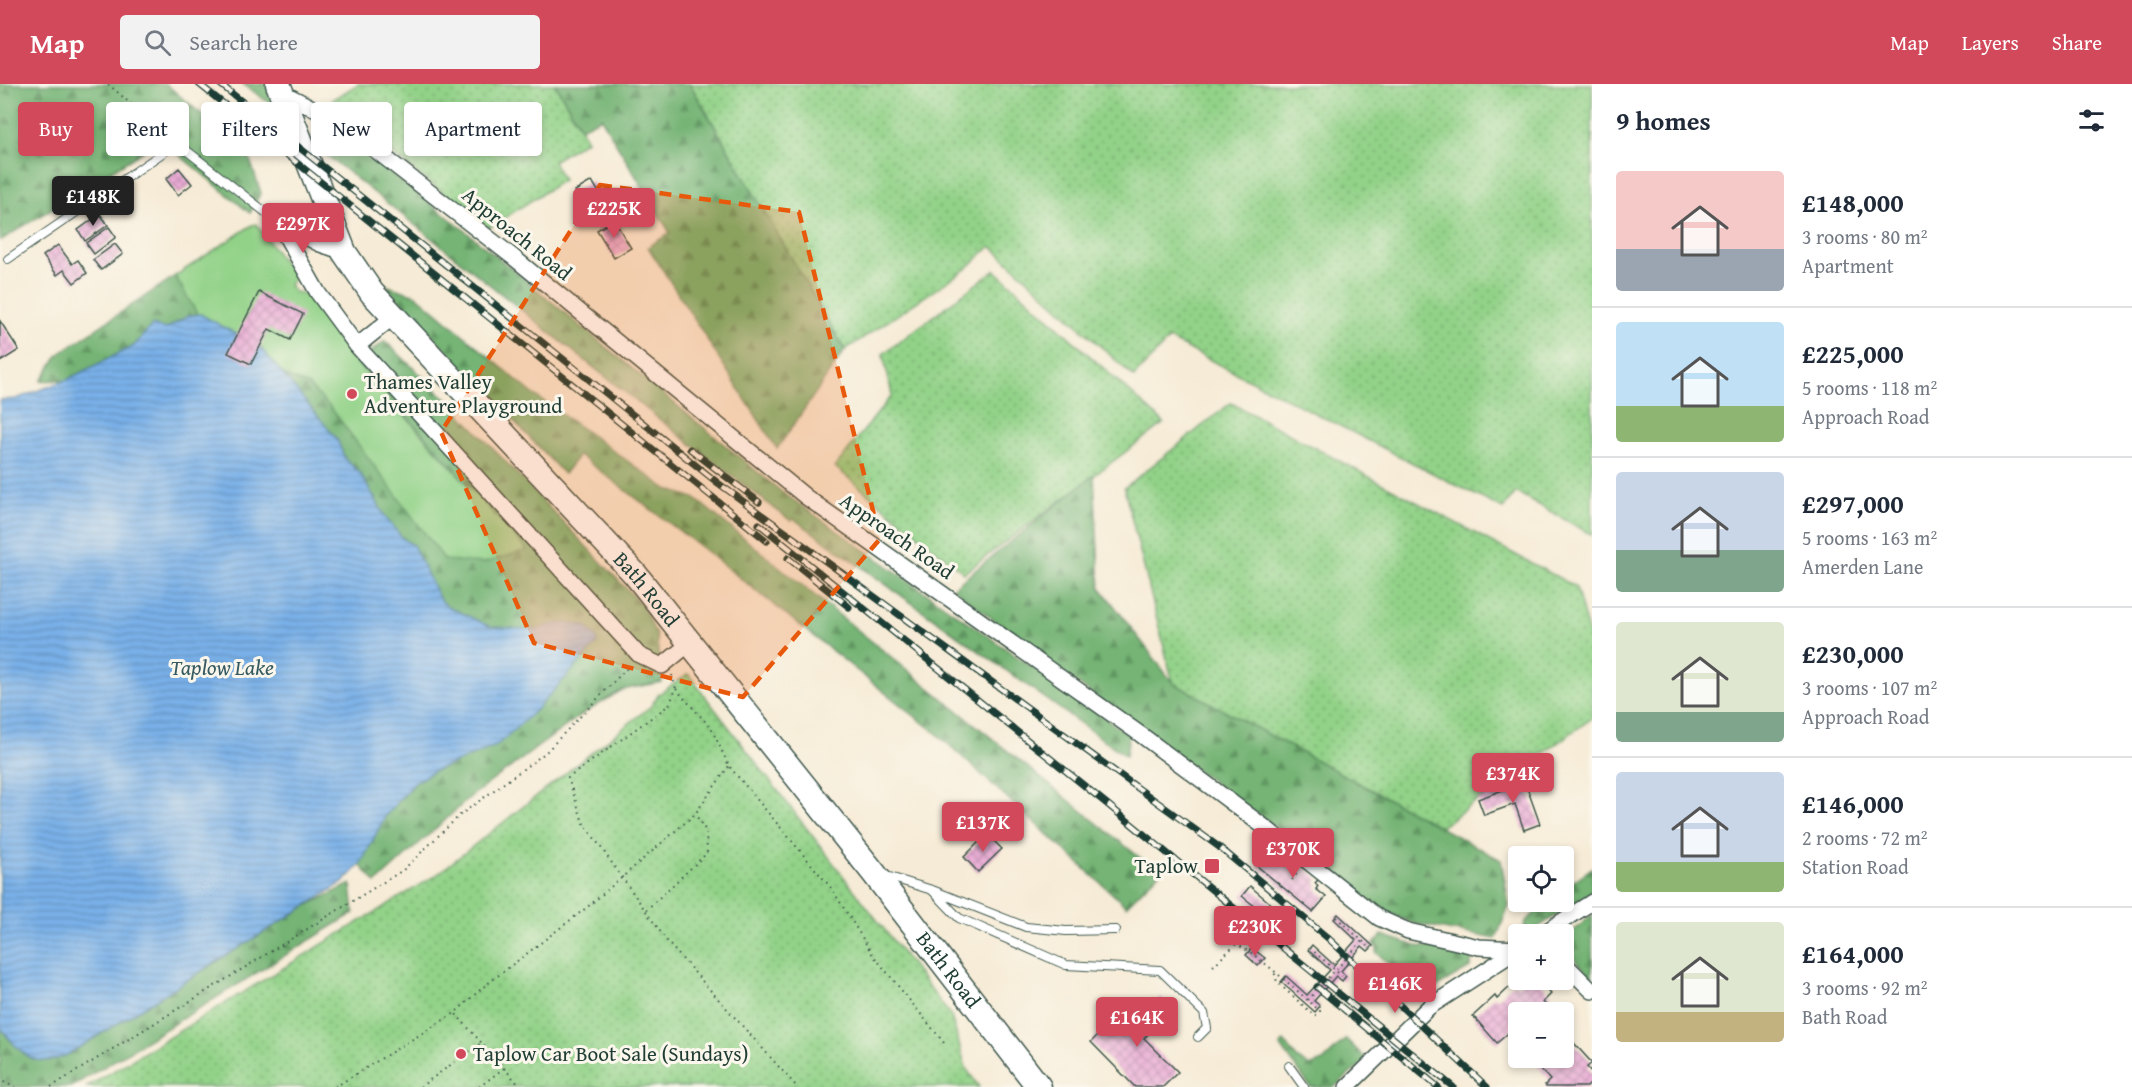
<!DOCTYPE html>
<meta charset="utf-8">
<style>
:root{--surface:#fff;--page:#f2f2f3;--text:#1f2937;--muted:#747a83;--line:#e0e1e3;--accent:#d1495b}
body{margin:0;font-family:"Gentium Book Plus",serif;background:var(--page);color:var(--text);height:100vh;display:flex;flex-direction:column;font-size:22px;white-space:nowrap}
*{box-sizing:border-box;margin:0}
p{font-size:20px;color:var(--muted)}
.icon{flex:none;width:33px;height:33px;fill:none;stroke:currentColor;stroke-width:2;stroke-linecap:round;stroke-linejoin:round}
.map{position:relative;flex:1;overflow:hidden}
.side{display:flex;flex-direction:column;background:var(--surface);width:540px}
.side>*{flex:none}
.guide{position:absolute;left:18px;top:18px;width:570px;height:54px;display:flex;gap:12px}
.fabs{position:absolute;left:1508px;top:762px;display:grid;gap:12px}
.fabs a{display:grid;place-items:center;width:66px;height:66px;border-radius:6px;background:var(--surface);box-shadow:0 3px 9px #0003;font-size:30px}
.price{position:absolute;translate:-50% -51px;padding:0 14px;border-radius:6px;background:var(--accent);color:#fff;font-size:20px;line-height:39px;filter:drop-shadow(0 2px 3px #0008)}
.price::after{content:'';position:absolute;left:50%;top:36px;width:18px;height:14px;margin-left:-9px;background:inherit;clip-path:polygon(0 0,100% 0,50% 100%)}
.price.on{background:#222;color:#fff}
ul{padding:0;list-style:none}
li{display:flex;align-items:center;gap:18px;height:150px;padding:0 24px}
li+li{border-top:2px solid var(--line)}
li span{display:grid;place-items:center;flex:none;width:168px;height:120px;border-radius:6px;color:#555}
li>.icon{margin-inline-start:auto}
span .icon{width:72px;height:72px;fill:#fffc;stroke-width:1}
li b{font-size:26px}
h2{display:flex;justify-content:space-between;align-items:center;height:72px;padding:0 24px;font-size:26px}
.chip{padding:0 21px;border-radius:6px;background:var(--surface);box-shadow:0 3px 9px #0003;font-size:21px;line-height:54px}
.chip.on{background:var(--accent);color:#fff}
header{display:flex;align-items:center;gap:36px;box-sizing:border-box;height:84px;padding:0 30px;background:var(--accent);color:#fff}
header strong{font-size:28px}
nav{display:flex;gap:33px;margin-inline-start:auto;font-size:21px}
.search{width:420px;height:54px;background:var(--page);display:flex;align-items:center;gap:15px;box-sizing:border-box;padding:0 21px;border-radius:6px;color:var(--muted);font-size:22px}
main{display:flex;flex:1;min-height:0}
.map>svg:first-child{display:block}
.grass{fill:url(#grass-dots);stroke:#58885e;stroke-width:1.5}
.forest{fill:url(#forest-firs);stroke:#4a7854;stroke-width:1.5}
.green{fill:#92d288;stroke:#58885e;stroke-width:1.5}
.water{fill:url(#water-rules);stroke:#4c768e;stroke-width:1.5}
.building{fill:url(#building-cross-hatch)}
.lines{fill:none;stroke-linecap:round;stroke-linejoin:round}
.service-casing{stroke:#3f574c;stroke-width:10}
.minor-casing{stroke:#3f574c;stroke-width:18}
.primary-casing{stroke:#3f574c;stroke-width:27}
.path{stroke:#3f574c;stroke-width:2;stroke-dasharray:1.5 4.5;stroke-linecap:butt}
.service{stroke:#fff;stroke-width:8}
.minor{stroke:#fff;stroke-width:15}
.primary{stroke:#fff;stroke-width:24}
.rail-casing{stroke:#1f3d34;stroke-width:7}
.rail{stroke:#fbf7ec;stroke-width:4.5;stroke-dasharray:14;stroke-linecap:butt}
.path-bridge{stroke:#3f574c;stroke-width:2;stroke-dasharray:1.5 4.5;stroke-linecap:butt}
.marked{fill:#e8590c;fill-opacity:0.2;stroke:#e8590c;stroke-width:4.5;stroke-dasharray:12 8;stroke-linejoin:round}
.poi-dot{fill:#d1495b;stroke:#fbf7ec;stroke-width:2}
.labels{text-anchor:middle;stroke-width:6;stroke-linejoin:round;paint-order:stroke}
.street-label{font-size:21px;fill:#1f3d34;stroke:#fbf7ec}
.poi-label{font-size:21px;fill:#1f3d34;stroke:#fbf7ec;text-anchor:start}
.water-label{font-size:22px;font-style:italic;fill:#365a61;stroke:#fbf7ec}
</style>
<header>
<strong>Map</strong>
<div class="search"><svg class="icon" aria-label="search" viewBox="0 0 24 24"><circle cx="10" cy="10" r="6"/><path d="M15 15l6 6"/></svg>Search here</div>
<nav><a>Map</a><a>Layers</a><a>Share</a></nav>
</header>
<main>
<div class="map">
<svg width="1592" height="1003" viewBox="0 0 1592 1003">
<defs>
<pattern id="grass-dots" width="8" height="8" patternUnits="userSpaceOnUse" patternTransform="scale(1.5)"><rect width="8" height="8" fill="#92d288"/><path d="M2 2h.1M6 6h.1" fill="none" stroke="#77ac70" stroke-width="1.8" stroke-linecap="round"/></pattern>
<pattern id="forest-firs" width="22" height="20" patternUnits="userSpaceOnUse" patternTransform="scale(1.5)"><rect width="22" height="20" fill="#75b474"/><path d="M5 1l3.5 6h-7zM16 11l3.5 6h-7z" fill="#5f9460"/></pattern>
<pattern id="water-rules" width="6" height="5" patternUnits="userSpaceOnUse" patternTransform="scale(1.5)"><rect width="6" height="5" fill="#79b0e8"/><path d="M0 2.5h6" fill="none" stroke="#6390bd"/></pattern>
<pattern id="building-cross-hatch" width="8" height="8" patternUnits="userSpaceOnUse" patternTransform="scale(1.5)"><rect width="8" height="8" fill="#eaabd5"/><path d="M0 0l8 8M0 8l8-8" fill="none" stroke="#bd8cae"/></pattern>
</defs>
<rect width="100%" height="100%" fill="#fbf7ec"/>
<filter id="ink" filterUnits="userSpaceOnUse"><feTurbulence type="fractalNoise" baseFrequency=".0167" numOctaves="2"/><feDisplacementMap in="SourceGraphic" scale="12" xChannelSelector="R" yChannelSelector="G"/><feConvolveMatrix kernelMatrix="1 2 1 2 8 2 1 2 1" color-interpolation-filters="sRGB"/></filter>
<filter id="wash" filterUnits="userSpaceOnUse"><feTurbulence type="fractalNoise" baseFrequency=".008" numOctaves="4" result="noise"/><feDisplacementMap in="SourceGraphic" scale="24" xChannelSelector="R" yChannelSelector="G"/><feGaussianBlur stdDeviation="1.35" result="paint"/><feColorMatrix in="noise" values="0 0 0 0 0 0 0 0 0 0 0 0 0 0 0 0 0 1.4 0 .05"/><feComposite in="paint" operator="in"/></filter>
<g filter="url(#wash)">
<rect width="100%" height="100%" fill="#f6ebd6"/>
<path class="grass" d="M358 0H555L587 56 553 77 563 96 489 144 327 19Z
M690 0H1592V451L1516 408 1503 425 1169 255 1134 293 991 162 966 185 845 266Z
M995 186 1164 339 964 489 835 383 892 311 883 270Z
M1231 319 1576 503 1592 562V634L1440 743 1173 599 1124 404Z
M688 590 951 932 966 984 979 1003H87L435 792 651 622 659 610Z"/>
<path class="forest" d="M0 0H166L248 70 261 109 250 129 161 56 0 157Z
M243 0H269L275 23Z
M555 0H690L845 266 777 365 648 163 670 149 601 34 581 44Z
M320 38 330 43 457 140 782 408 1129 651 1126 672 794 435 791 437C633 318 481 192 326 71Z
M175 192 198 231 188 232 166 245 152 241 134 262 66 296 41 297 59 270Z
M385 201 416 211 532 309 667 405 694 414 1159 789 1126 822 936 649 702 464 579 371 564 390Z
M343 255 361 275 385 257 446 315 641 520 656 550 662 598 622 606 581 631 469 714 376 799 360 781 386 731 416 698 432 688 496 662 597 559 548 541 539 546 491 543 447 522 439 514 413 461 403 455 386 434 360 389 345 375 337 355 282 290 309 302 331 324 445 476 526 465 394 318 343 271 338 260Z
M1094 391 1100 503 1173 599 1501 776 1509 821 1496 855 1412 839 1378 824 1268 738 1037 570 953 504Z
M1592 784V808L1529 849 1525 850 1522 848 1526 837 1548 818H1563V805Z
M351 800 354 829 71 1003H0V943L10 956 67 971 306 822Z
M1592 831V894L1565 864 1563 856Z
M1382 851 1416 862 1461 866 1472 875 1470 884 1423 911 1376 868 1378 865 1373 861Z
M1346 955 1367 976 1334 1003H1310L1280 961 1284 958 1297 974 1309 982 1323 977Z"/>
<path class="green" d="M256 140 285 180H293L299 187 289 201 294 208 311 210 355 277 527 466 484 479 445 476 331 324 309 302 282 290 260 263 251 280 198 231 175 192 252 141Z"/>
<path class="water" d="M200 230 260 263 337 355 345 375 360 389 386 434 403 455 413 461 439 514 447 522 491 543 539 546 548 541 568 539 585 542 596 553 597 559 534 628 496 662 432 688 415 698 386 731 360 781 344 798 67 971C33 987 20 968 0 943V316L16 315 66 296 134 262 152 241 166 245 188 232Z"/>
<g id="blocks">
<path class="building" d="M179 84 192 100 178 111 166 95Z
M592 97 609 125 592 135 575 107Z
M100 130 108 141 85 157 78 146Z
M614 136 631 164 614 174 597 146Z
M109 143 116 153 94 170 86 159Z
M115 160 123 170 101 186 93 176Z
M58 161 72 180 78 176 87 189 74 199 64 186 57 191 43 172Z
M259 208 303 230 290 256 269 245 251 280 228 269Z
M0 237 19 266 0 278Z
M1525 698 1540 740 1524 746 1515 720 1484 731 1478 715Z
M987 750 1002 765 978 788 964 773Z
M1270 766 1284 777 1290 772 1319 795 1315 799 1318 802 1316 805 1326 813 1313 828 1257 782Z
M1250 802 1270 819 1262 828 1242 812Z
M1338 830 1373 862 1368 867 1362 862 1341 887 1346 892 1342 897 1336 892 1314 917 1320 922 1315 928 1281 898 1286 892 1307 911 1330 886 1308 866 1312 861 1334 881 1356 856 1334 835Z
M1252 864 1265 874 1258 882 1246 871Z
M1524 896H1538L1551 910 1543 918 1552 928H1518V949L1514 944 1497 959 1473 932 1495 912 1497 915 1514 899 1517 902Z
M1161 913 1173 926 1144 954 1178 988 1163 1003H1135L1091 958 1120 929 1132 941Z
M1563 947 1592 979 1587 983 1592 989V998L1587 1003H1546L1545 1001 1550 996 1530 974H1563Z"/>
</g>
</g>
<g filter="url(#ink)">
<use href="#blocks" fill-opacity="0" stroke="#3f574c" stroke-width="1.5"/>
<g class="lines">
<g class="service-casing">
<path id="service" d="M8 175 177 59 278 138
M883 791 932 806 1026 843 1066 847 1116 846
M932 806 959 834 1066 881 1160 886 1204 929 1207 944 1198 953
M1289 982 1304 1003"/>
</g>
<g class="minor-casing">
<path id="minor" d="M283 9 338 37 513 173 806 413 1140 650 1267 745 1379 834 1408 847 1479 863 1518 865
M278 138 318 209 357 262 639 571 662 582 690 559
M278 138 320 160 344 168
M357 262 393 233
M1542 850 1592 818
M1563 878 1592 907
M1347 1003 1429 923 1516 867"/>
</g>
<g class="primary-casing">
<g id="primary">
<path id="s1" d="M278 0 344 168 372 209 635 490 873 788 1039 1003"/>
</g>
</g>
<path class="path" d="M108 0 167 51
M672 591 676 605 669 621 568 694 583 738 669 860 797 1003
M676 605 711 644 729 682 832 805 873 871 945 960
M1292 796 1298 788
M646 826 707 769 706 747 695 730
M1336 833 1368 862
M1310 864 1342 892
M1213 882 1235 861C1247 860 1307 916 1320 927L1315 932 1277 898 1274 887
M0 993 5 999 15 1003
M51 1003 403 786 460 731 545 669 629 582
M335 1003 455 929
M420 1003 481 959
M479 1003 504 984
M521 1003 455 929 482 904 590 821 695 730 729 682"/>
<use href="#service" class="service"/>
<use href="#minor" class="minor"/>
<use href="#primary" class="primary"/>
<g class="rail-casing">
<path id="rail" d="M199 0 767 457
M220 0 718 399 1219 763 1329 855 1487 1003
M690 365 759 418
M759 440 1107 720 1453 1003
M788 474 849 523
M1317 903 1438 1003"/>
</g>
<use href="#rail" class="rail"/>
<path class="path-bridge" d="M1308 916 1362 857"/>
</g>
</g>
<path class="marked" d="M600 101 799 128 880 455 743 613 534 559 441 348Z"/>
<g class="poi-dot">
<circle cx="352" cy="310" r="6"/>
<rect x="1204" y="774" width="16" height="16" rx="3"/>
<circle cx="461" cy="970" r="6"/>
</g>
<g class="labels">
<g class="street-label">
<text transform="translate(517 150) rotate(39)" y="7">Approach Road</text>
<text transform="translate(897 452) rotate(35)" y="7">Approach Road</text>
<text dy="7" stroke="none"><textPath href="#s1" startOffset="634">Bath Road</textPath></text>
<text dy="7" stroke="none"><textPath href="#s1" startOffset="1120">Bath Road</textPath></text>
</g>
<g class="poi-label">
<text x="364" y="305">Thames Valley<tspan x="364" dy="24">Adventure Playground</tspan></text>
<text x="1198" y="789" text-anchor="end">Taplow</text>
<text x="473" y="977">Taplow Car Boot Sale (Sundays)</text>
</g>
<g class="water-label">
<text x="222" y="591">Taplow Lake</text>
</g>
</g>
</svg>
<div class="fabs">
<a><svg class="icon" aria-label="locate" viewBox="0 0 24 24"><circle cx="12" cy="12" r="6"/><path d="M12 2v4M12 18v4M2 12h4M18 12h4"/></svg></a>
<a>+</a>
<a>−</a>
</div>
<b class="price on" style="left:93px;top:143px">£148K</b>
<b class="price" style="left:614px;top:155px">£225K</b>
<b class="price" style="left:303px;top:170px">£297K</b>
<b class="price" style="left:1513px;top:720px">£374K</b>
<b class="price" style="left:983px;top:769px">£137K</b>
<b class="price" style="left:1293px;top:795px">£370K</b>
<b class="price" style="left:1255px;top:873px">£230K</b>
<b class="price" style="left:1395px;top:930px">£146K</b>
<b class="price" style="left:1137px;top:964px">£164K</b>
<div class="guide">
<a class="chip on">Buy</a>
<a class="chip">Rent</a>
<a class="chip">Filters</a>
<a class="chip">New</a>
<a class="chip">Apartment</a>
</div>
</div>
<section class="side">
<h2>9 homes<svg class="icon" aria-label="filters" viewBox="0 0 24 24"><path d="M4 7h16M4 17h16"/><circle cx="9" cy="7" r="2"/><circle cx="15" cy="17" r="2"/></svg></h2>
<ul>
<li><span style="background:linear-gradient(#f6c9c9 65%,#9aa5b1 0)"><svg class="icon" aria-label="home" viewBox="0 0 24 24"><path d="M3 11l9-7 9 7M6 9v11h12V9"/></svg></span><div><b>£148,000</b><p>3 rooms · 80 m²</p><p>Apartment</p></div></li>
<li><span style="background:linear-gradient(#bfe0f5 70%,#8fb573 0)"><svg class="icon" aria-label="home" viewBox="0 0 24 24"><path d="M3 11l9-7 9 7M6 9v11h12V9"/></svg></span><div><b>£225,000</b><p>5 rooms · 118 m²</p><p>Approach Road</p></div></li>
<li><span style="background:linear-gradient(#c9d6e8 65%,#7fa58c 0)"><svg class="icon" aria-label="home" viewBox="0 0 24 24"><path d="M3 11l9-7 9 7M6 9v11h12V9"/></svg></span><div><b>£297,000</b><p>5 rooms · 163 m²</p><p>Amerden Lane</p></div></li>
<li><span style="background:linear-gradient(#dfe7d0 75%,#7fa58c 0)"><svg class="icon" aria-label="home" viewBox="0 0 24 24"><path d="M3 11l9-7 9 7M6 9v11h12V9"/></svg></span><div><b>£230,000</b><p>3 rooms · 107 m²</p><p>Approach Road</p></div></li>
<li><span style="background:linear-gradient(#c9d6e8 75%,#8fb573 0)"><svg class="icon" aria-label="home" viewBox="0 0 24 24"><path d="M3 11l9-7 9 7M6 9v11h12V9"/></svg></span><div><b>£146,000</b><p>2 rooms · 72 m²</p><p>Station Road</p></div></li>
<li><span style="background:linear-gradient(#dfe7d0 75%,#c2b280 0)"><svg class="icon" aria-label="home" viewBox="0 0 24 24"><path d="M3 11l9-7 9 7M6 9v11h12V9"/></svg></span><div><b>£164,000</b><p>3 rooms · 92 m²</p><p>Bath Road</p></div></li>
</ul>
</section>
</main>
